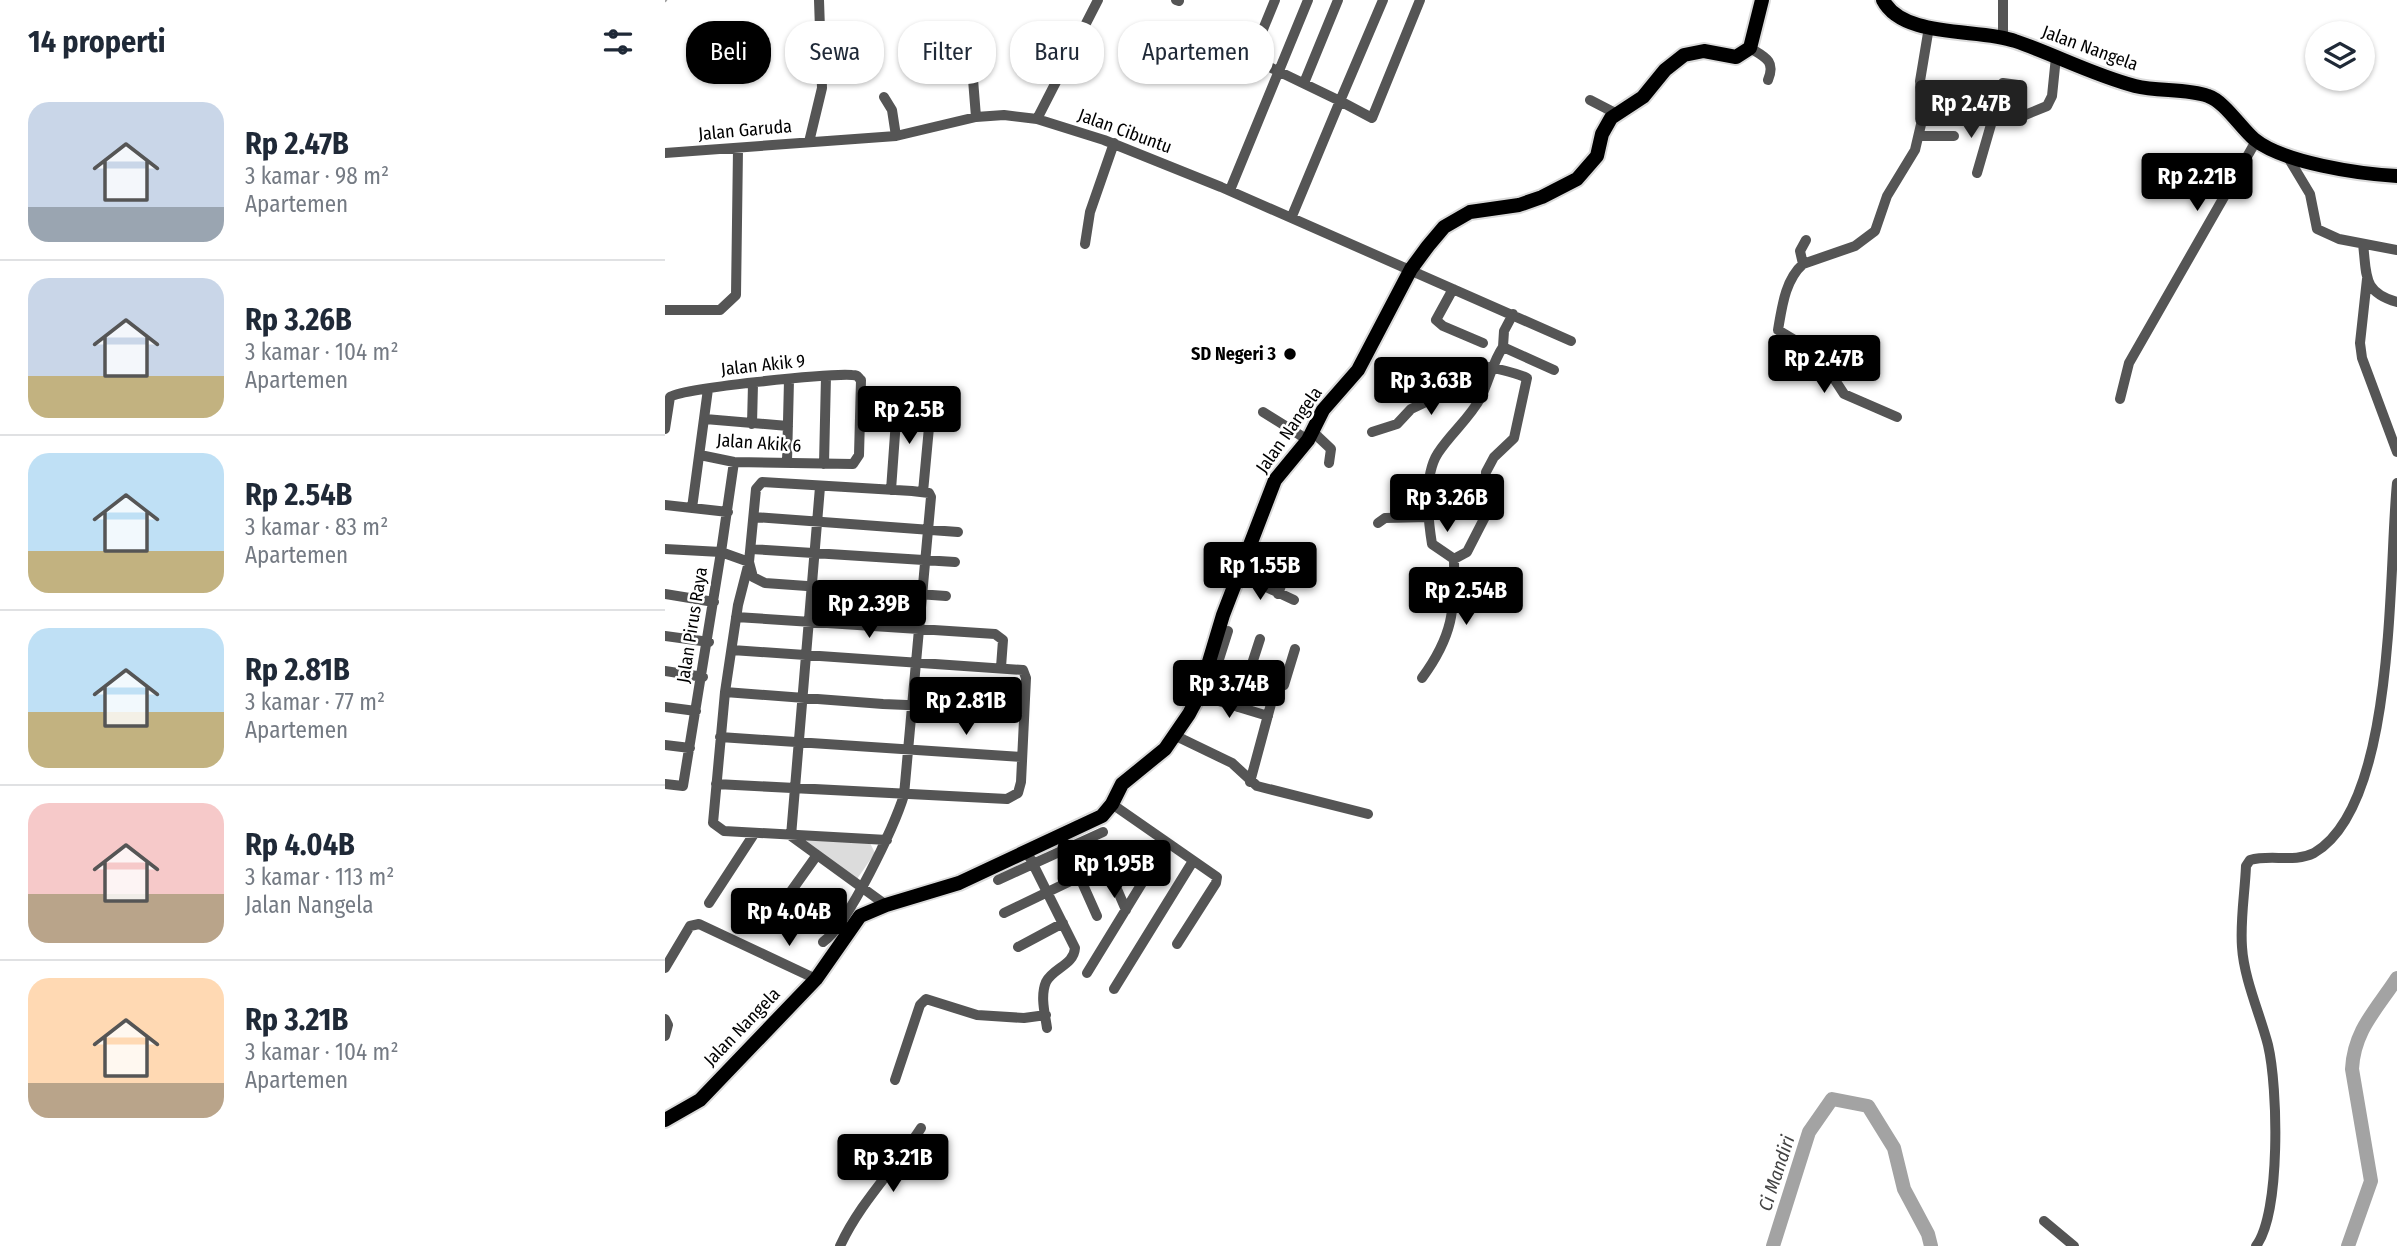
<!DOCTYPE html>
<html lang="id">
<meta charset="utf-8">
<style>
:root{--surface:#fff;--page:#f6f6f7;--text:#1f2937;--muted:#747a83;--line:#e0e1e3;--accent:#000}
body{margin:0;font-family:"Fira Sans Condensed",sans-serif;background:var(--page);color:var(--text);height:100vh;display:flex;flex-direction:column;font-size:26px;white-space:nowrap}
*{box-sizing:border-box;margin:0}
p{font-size:23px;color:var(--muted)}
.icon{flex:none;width:38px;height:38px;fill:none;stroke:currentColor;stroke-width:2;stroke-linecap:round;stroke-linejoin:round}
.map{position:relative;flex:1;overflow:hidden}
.side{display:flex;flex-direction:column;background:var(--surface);width:665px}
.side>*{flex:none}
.guide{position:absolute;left:21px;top:21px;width:665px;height:63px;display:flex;gap:14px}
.buttons{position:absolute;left:1640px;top:21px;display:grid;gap:14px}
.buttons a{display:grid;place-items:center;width:70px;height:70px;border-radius:50%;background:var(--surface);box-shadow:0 2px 5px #0004;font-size:35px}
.price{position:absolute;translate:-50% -60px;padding:0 16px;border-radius:7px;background:var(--accent);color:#fff;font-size:23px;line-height:46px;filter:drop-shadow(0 2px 4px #0008)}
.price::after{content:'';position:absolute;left:50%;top:42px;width:21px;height:16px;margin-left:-10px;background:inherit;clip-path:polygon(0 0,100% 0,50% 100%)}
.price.on{background:#222;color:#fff}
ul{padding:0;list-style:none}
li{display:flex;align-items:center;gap:21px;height:175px;padding:0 28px}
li+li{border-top:2px solid var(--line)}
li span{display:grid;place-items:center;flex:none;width:196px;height:140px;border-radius:21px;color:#555}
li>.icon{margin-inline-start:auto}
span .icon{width:84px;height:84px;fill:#fffc;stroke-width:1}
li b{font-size:30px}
h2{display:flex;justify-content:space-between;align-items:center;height:84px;padding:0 28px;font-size:30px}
.pill{padding:0 24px;border-radius:28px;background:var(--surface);box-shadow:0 2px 5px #0004;font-size:24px;line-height:63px}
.pill.on{background:var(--accent);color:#fff}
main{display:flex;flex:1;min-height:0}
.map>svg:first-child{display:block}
.park{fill:#dcdcdc}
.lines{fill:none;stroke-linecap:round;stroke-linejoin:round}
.stream{stroke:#a3a3a3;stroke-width:2.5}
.river{stroke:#a3a3a3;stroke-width:14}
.major-casing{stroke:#dbdbdb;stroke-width:18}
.minor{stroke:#555;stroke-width:10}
.major{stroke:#000;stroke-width:14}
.poi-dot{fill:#000;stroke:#fff;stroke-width:2.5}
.labels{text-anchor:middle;stroke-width:5;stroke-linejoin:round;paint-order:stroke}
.street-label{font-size:18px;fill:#000;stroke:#fff}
.poi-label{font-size:18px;font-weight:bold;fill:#000;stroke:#fff;text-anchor:end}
.water-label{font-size:19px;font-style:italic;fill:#444;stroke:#fff}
</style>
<main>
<section class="side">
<h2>14 properti<svg class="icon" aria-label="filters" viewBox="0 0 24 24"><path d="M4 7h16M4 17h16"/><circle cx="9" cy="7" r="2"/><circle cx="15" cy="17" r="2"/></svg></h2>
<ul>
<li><span style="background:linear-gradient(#c9d6e8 75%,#9aa5b1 0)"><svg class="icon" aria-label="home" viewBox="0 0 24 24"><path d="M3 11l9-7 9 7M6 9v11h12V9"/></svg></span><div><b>Rp 2.47B</b><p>3 kamar · 98 m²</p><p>Apartemen</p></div></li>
<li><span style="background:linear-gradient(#c9d6e8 70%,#c2b280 0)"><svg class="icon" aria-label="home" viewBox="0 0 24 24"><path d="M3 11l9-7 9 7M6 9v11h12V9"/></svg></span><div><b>Rp 3.26B</b><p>3 kamar · 104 m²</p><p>Apartemen</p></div></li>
<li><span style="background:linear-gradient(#bfe0f5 70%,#c2b280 0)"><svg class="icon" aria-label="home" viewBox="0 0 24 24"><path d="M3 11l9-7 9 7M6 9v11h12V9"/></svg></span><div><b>Rp 2.54B</b><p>3 kamar · 83 m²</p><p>Apartemen</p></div></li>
<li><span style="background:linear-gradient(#bfe0f5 60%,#c2b280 0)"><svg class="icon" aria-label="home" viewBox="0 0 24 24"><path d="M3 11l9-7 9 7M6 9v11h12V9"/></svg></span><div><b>Rp 2.81B</b><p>3 kamar · 77 m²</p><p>Apartemen</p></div></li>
<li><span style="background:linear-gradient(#f6c9c9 65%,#b9a48a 0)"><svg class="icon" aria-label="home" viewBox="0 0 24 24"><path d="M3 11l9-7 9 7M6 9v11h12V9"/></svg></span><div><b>Rp 4.04B</b><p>3 kamar · 113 m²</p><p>Jalan Nangela</p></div></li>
<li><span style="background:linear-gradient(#ffd9b3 75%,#b9a48a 0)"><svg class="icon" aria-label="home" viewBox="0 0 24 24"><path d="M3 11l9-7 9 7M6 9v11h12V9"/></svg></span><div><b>Rp 3.21B</b><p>3 kamar · 104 m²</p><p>Apartemen</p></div></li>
</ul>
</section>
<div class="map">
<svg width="1732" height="1246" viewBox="0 0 1732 1246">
<rect width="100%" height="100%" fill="#fff"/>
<path class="park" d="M139 839 205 843 210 853 192 879 137 842Z"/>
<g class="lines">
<path class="stream" d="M0 1 1 0"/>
<path class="river" d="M1108 1246 1144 1132 1167 1099 1203 1106 1229 1148 1239 1189 1263 1234 1266 1246
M1683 1246 1706 1181 1687 1069C1689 1030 1712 1009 1732 978"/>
<g class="major-casing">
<path id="major" d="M1218 0C1238 39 1315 28 1350 41 1391 55 1428 75 1470 86 1493 92 1521 88 1543 96 1559 101 1576 128 1589 139 1618 163 1695 174 1732 176
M0 1120 35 1100 151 979 195 916 221 905 294 883 437 816 447 804 457 784 500 749 524 714 534 695 558 615 610 480 643 440 658 410 693 370 746 269 763 246 779 227 805 212 854 205 877 197 912 179 932 156 937 134 946 118 978 97 1000 70 1019 55 1039 51 1071 57 1085 48 1097 0"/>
</g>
<path class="minor" d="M511 0 514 1
M610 0 588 54 590 60 675 101 627 216
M718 0 675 101 707 118 755 0
M1338 37V0
M384 42 406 54
M1085 48C1100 57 1111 61 1103 80
M306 54 311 117
M639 83 673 0
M219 97 227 110 231 136
M925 100 952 114
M1329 115 1336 113 1355 117 1382 106 1387 96 1391 57
M372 119 433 0
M1254 136H1289
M144 142 157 88 154 0
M0 153 231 136 311 117 339 115 372 119 439 140 556 187 906 341
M1621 154 1645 194 1652 229 1674 239 1732 250
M1312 173 1338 83 1353 85
M565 190 643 0
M420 244 425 212 449 143
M1698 244C1702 275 1697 292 1732 302
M1138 264 1135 251 1141 240
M1702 279 1695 343 1697 358 1732 452
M788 289 771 320 778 326 818 343
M0 310H55L71 295 73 149
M848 314 839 331 838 347 889 370
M5 397C16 388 167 373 187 375 193 375 192 376 196 380L194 455 188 464 69 462 35 455
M1455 399 1464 363 1591 141
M598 412 643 440
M1232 417 1179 394 1153 354 1113 330C1117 307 1120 280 1138 264L1190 246 1210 231 1222 196 1250 150 1258 116 1255 81 1264 27
M40 419 123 426
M87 424 88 384
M0 429 5 397
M648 432 666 449 664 463
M707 432 732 424 746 409 782 392 812 365C828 368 847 371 862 378L849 438 829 457 821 472 822 513 802 552 789 559 767 544C763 519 758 476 773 453 786 433 805 418 816 397 824 381 828 361 838 347
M122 462 124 380
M159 464 161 376
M155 487 126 836 221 905
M226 490 232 406 239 403 266 405
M258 492 267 395
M0 505 63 512
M27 508 43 389
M89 517 293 532
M713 523 720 518 764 517
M0 549 56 552 69 462
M86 549 290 562
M573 574 629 600
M0 594 49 602
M613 594 624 563
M71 617 330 634 338 640 336 667
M0 636 44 642
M0 671 38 677
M584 674 619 685 630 649
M757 678C788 636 790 610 789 559
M60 692 218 704 359 710
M534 695 603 716
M542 697 563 631
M0 707 31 711
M573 707 595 639
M511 736 567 763 592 786 703 814
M55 737 356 757
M0 745 25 748
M585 782 606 704
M0 784 18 786 56 552 84 562 88 577 100 583 281 596
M51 784 342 799 353 793 356 782 361 678 358 670 67 650
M447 804 552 877 551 883 512 944
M399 842 432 916
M362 852 410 948C409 965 388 968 381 982 375 996 380 1014 382 1028
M441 864 461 910
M333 880 438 832
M44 903 89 834
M339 913 472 849
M102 925 152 855
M158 942C183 925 230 825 239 795L266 497 264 493 247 491 97 482 91 489 84 562 73 605 60 692 48 823 59 831 222 840
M353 947 398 923
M0 968 25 926 34 924 151 979
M422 973 501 844
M449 989 528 861
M0 1019 3 1025 0 1036
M230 1080 255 1005 261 999 312 1015 359 1018 381 1015
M1379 1221 1409 1246
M175 1246C196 1201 229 1170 256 1128
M1591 1246C1616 1213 1613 1087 1603 1045 1595 1014 1579 979 1577 947 1575 920 1580 892 1581 866L1585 860C1606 854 1629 863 1649 853 1732 805 1723 572 1732 483"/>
<use href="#major" class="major"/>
</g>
<circle class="poi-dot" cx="625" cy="354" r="7"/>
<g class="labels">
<g class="street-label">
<text transform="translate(1425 48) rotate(20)" y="6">Jalan Nangela</text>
<text transform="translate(80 130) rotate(-5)" y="6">Jalan Garuda</text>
<text transform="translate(460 131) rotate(20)" y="6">Jalan Cibuntu</text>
<text transform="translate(98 365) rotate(-6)" y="6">Jalan Akik 9</text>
<text transform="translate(624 430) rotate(-55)" y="6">Jalan Nangela</text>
<text transform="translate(94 443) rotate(4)" y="6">Jalan Akik 6</text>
<text transform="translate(27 625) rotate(-81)" y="6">Jalan Pirus Raya</text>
<text transform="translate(77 1027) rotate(-46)" y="6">Jalan Nangela</text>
</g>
<g class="poi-label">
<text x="611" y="360">SD Negeri 3</text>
</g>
<g class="water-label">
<text transform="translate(1111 1173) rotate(-72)" y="7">Ci Mandiri</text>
</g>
</g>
</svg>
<div class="buttons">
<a><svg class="icon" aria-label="layers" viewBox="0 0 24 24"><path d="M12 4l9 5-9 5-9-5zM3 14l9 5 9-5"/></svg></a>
</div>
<b class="price on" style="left:1306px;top:140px">Rp 2.47B</b>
<b class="price" style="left:1532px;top:213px">Rp 2.21B</b>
<b class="price" style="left:1159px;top:395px">Rp 2.47B</b>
<b class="price" style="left:766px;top:417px">Rp 3.63B</b>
<b class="price" style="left:244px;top:446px">Rp 2.5B</b>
<b class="price" style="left:782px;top:534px">Rp 3.26B</b>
<b class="price" style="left:595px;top:602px">Rp 1.55B</b>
<b class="price" style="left:801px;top:627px">Rp 2.54B</b>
<b class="price" style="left:204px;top:640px">Rp 2.39B</b>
<b class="price" style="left:564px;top:720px">Rp 3.74B</b>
<b class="price" style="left:301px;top:737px">Rp 2.81B</b>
<b class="price" style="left:449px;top:900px">Rp 1.95B</b>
<b class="price" style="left:124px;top:948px">Rp 4.04B</b>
<b class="price" style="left:228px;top:1194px">Rp 3.21B</b>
<div class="guide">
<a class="pill on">Beli</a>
<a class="pill">Sewa</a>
<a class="pill">Filter</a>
<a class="pill">Baru</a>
<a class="pill">Apartemen</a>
</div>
</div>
</main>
